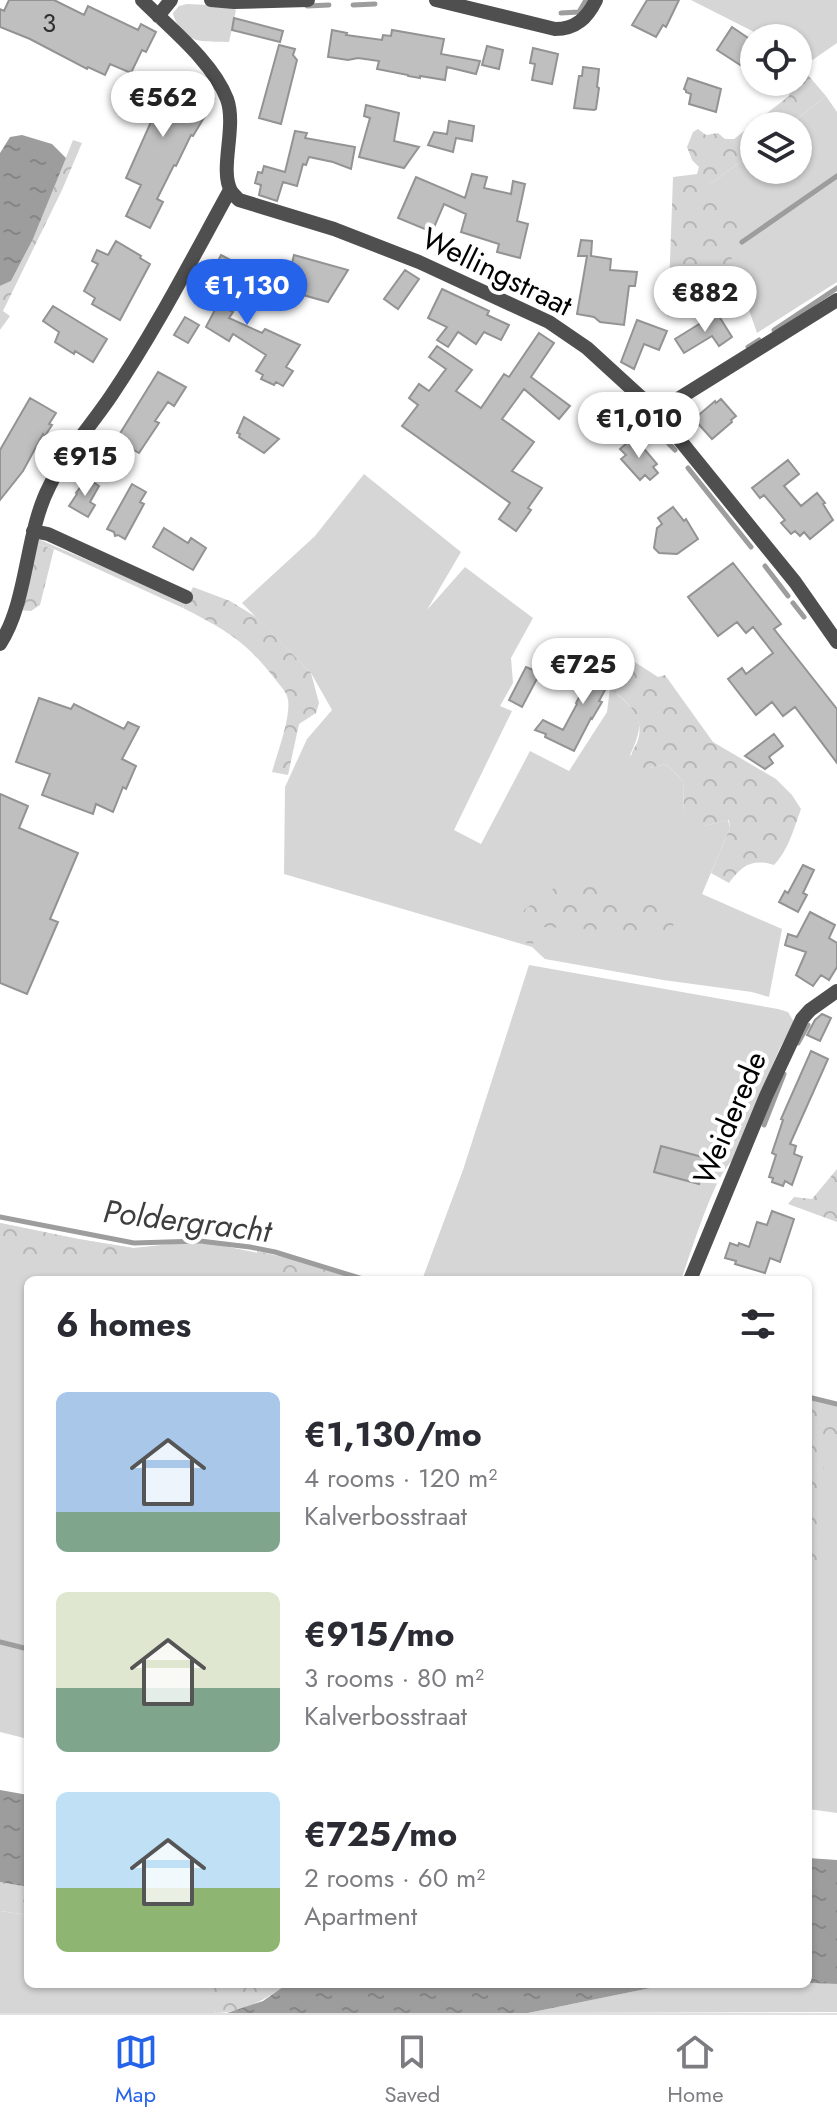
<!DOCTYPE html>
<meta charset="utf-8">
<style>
:root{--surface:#fff;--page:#f7f7f7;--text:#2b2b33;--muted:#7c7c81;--line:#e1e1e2;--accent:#2563eb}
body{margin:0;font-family:Jost,sans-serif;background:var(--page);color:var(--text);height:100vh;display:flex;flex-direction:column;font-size:30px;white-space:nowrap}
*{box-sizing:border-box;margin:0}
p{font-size:26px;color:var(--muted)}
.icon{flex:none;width:44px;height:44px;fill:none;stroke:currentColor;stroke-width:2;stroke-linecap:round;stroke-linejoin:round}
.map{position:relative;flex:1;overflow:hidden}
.side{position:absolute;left:24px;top:1276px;width:788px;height:712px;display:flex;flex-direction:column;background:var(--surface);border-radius:12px;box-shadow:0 2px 6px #0004}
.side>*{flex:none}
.tools{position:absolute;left:740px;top:24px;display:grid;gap:16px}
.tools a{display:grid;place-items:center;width:72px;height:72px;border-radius:50%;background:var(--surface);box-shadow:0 2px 6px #0004;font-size:40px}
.price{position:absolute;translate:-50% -68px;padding:0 18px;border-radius:28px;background:#fff;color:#222;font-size:26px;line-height:52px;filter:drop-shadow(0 2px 4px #0008)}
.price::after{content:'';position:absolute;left:50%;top:48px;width:24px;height:18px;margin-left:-12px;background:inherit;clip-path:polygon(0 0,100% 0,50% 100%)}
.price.current{background:var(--accent);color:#fff}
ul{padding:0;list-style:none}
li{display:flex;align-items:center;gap:24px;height:200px;padding:0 32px}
li span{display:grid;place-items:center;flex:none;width:224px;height:160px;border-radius:12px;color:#555}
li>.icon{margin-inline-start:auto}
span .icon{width:96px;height:96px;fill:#fffc;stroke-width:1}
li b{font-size:34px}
h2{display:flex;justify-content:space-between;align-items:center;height:96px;padding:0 32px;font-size:34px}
.dock{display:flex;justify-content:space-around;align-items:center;height:112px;border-top:2px solid var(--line);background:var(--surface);font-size:22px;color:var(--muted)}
.dock a{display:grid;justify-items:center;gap:4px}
.dock .current{color:var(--accent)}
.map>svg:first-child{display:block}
.green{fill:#d6d6d6}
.forest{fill:url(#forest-crowns)}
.water{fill:url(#water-ripples)}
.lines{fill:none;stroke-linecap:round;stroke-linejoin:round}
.stream{stroke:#9d9d9d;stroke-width:5}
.building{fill:#bfbfbf;stroke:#939393;stroke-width:2}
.minor{stroke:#4f4f4f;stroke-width:14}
.labels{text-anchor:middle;stroke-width:8;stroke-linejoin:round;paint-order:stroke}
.number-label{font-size:26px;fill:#303030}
.street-label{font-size:30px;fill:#000;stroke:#fff}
.water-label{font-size:32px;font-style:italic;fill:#3e3e3e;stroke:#fff}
</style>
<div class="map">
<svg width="837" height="2013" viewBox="0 0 837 2013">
<defs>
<pattern id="forest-crowns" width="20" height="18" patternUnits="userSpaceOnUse" patternTransform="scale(2)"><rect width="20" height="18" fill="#d6d6d6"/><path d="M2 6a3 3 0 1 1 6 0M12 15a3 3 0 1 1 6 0" fill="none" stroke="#b6b6b6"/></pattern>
<pattern id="water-ripples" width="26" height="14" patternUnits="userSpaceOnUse" patternTransform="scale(2)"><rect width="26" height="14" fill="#9d9d9d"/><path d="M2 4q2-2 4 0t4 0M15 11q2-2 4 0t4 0" fill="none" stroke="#858585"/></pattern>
</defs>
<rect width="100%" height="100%" fill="#fff"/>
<path class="green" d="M691 0H837V43L798 70V38H766Z
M187 4 229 6 236 10 229 42C219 41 203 43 194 39 185 36 174 22 173 13L179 6Z
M826 96 837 112V282L757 333 742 290 743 279 724 246 710 184 754 152V170H798V126H788Z
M364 474 461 552 427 610 465 567 533 618 511 658 513 683 500 706 512 711 454 830 481 844 530 751 569 771 607 712 610 688C638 713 648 717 630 755L650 768 666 764 683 781 684 814 703 826 728 820 730 828 702 894 782 929 769 997 752 992 663 980 545 959 532 947 284 874 285 787 307 739 332 710 311 673 242 603 315 536Z
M36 538 185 602 183 608 54 549 35 543Z
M529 965 778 1009 788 1012 794 1022 779 1050 733 1160C714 1175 691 1253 681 1280H422L463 1170Z
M0 1223 78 1239 133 1248 171 1244H214L331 1268 371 1280H28V1739L0 1732Z
M808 1425 837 1430V1813L808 1809Z
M0 1911 28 1915V1984H219L208 1995 216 2013H0Z
M808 1983 837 1984V2012L528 2013 670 1984Z"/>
<path class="forest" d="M801 67 826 96 788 126H754V152L710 184 742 233 725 246 743 279 742 290 727 294 715 286 668 317 673 177 697 174 699 167 692 160 687 147 693 132 698 129 706 135 718 133 725 139H734L789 96 792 82H798V70Z
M73 140 82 143 62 190 3 311 10 316 0 330V286L11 281 33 239Z
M35 543 54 549 40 605 31 611 19 610Z
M193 587 230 601 256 617 311 673 319 703 316 713 299 724 288 775 272 772C277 754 291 717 288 700 287 692 280 686 275 679 246 641 224 629 183 608Z
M630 659 658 677 665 675 713 742 776 779 792 795 801 809C794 828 788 851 774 865 752 858 741 866 729 883L711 873 730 828 729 820 703 826 687 824 684 814 683 781 666 764 650 768 631 767C629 749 636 750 639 736 643 713 625 701 610 688Z
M578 876C600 879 599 887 616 896 637 907 657 904 678 899L672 933 543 927 532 945 516 939 524 910 561 883Z
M837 1169V1222L788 1204 794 1197 812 1199Z
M0 1223 78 1239 133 1248 134 1259 125 1265H99L0 1251Z
M257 1251 331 1268 371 1280H297L256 1268Z
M808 1399 837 1406V1449H829L813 1505 830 1513 808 1600Z
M0 1882 28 1887V1915L0 1911Z
M219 1984H287C266 1999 243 2013 216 2013L207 1995Z"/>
<path class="water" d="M22 135 52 144 66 158 33 239 11 281 0 286V153L10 137Z
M0 1790 28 1795V1887L0 1882Z
M808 1858 837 1860V1984L808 1983Z
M287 1984H670L528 2013H227L263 2001Z"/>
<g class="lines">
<path class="stream" d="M353 5 375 4
M307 6 329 5
M561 13 579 12 586 0
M742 242 837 176
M774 330 837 288
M748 347 759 340
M631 403 648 423
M658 433 662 437
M669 444 675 450
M688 468 751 547
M765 566 788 596
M793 603 804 617
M798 1043 808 1025
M764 1125 784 1074
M0 1217 134 1243 200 1241 250 1247 275 1252 366 1280
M808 1397 837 1404
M0 1642 28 1649"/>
</g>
<path class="building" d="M9 0H54L84 15 88 6 138 30 141 24 156 32 146 52 142 50 131 73 110 64 105 75 88 67 87 69 30 39 0 27V9L4 11Z
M647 0H679L666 27 663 25 656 37 632 25Z
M234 18 283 31 280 42 232 30Z
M732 27 754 42V74L717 50Z
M332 30 347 33 346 35 382 40 383 35 391 36 392 30 444 39 441 54 480 61 476 74 447 67 445 80 420 76V78L408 76V75L377 69 379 61 358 58 348 60 328 57Z
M279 45 295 49 293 55 297 60 281 124 259 118Z
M487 46 503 50 499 69 482 65Z
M533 48 558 54 552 84 532 80 535 64 530 63Z
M583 67 599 69 597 87 599 88 596 109 594 110 574 108 579 76H582Z
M171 73 214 98 210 105 211 106 193 136 191 135 176 166 174 165 157 199 163 202 150 228 126 216 141 185 126 178 151 122 128 108 147 86 152 90Z
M688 78 721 89 716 112 689 104 691 94 686 92V90L684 89Z
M366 105 399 113 394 141 419 147 404 168 359 157 370 118 364 116Z
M449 121 474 126 472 141 456 138 453 152 428 145 434 132 447 134Z
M295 131 307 133 305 138 355 147 351 169 333 162 309 157 306 165 303 164 297 186 283 182 277 201 259 195 261 185 255 183 258 172 262 173 264 166 285 172Z
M472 174 487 177 484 188 511 194 513 181 525 184 517 221 528 224 520 258 497 252 499 244 461 232 466 214 444 204 432 232 398 218 416 177 465 198Z
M581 240 592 241 591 256 611 259 610 270 637 272 635 286H629L624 325 600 322 594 317 577 314 587 256H578Z
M116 241 141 256 140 258 150 264 120 320 92 304 95 298 84 291 98 264 92 261 97 250 108 255Z
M221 255 236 263 231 271 236 273 220 305 233 312 229 318 262 333 265 329 300 345 286 367 293 371 283 386 276 382 274 385 261 379 263 375 256 371 266 355 233 334 229 341 206 327 218 304 201 295 202 292 196 290 203 276 209 279Z
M294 255 348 270 328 302 285 290Z
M405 270 419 279 398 309 384 299Z
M442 289 489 311 487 315 509 325 501 340 484 332 476 344 458 332 448 347 437 340 447 327 428 318Z
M53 306 107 339 93 362 75 351 74 354 55 342 59 332 43 321Z
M717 313 732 337 719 346 712 336 684 353 675 339Z
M185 317 199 325 188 343 174 335Z
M637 320 667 331 659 350 644 344 634 369 621 362Z
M539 333 554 343 531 377 570 406 559 419 524 389 502 419 534 442 512 471 542 488 528 508 531 510 516 531 499 519 510 503 402 426 418 405 409 398 419 384 429 391 446 369 429 357 437 346 472 370 456 391 481 408 504 374 509 377Z
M158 372 186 387 174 406 168 402 155 421 159 423 139 453 116 440Z
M30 398 56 413 49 424 52 425 45 436 43 434 23 471 0 500V450Z
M721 399 736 416 731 420 732 422 712 439 694 419 715 401 716 403Z
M244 417 279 439 264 453 239 437 240 434 237 433Z
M634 437 657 464 653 467 658 473 650 480 645 475 640 480 621 459 626 455 620 449Z
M788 460 799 474 784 486 801 506 817 493 825 503 823 504 833 520 810 539 804 532 800 536 795 531 791 534 781 523 785 520 764 495 760 498 752 488Z
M87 478 99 486 90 502 95 505 88 517 69 506 77 494 76 493Z
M132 484 146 492 140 502 144 504 125 539 118 535 115 536 114 532 107 529Z
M673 507 684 521 686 519 698 539 677 554 659 553 654 548 657 528 662 524 658 518Z
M164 528 188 543 191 538 206 548 193 570 153 547Z
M733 563 781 624 774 629 837 709V763L795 707 783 716 772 702 756 715 728 679 742 668 746 674 773 653 753 627 746 633 737 622 718 636 688 597Z
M608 647 621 654 602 689 605 690 599 701 602 702 592 719 591 718 574 751 545 737 546 734 535 730 543 720 563 730 577 704 576 703 591 675 593 676Z
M526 667 540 673 522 707 509 700Z
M39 698 71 709 74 704 124 729 128 722 139 727 122 759 136 766 126 789 123 787 113 812 96 804 93 814 42 795 50 774 16 762Z
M774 734 783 746 769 757 773 763 765 769 745 756Z
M0 794 28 806 19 828 78 853 50 919 58 922 27 994 0 983Z
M803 865 814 870 803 893 807 895 798 912 779 902 785 891 788 893Z
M810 912 835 925 829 938 837 943V967L829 980 821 975 813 986 796 975 806 952 785 945 788 934 797 937Z
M822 1014 831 1018 820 1041 807 1035 815 1020Z
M811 1051 828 1059 790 1144 796 1146 794 1154 802 1157 792 1185 785 1181 783 1186 772 1182 773 1178 769 1177 776 1155 772 1153 783 1120 781 1119Z
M661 1146 706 1158 699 1184 654 1172Z
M772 1211 794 1219 780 1262 770 1258 765 1273 735 1264 736 1261 725 1258 730 1243 738 1246 739 1243 749 1247 757 1222 767 1225Z"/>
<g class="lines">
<path class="minor" d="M142 0C170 28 213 62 227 99 237 127 219 169 231 191 233 194 236 197 239 200L334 229 419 262 549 322 587 348 657 412 795 582 837 642
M211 0 234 2 308 0
M436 0 555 29C576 29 587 18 596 0
M158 16 171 0
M657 412 837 300
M33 531 48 534 186 597
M0 644C28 601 25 534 49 487 65 454 90 427 111 396 155 331 192 259 230 190
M690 1280 766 1096 802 1019 810 1010 837 991"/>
</g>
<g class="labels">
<g class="number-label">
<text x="49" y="32">3</text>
</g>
<g class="street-label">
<text transform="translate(497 272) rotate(26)" y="10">Wellingstraat</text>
<text transform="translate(730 1118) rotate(-67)" y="10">Weiderede</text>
</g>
<g class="water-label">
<text transform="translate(187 1221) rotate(7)" y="11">Poldergracht</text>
</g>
</g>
</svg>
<div class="tools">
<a><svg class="icon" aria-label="locate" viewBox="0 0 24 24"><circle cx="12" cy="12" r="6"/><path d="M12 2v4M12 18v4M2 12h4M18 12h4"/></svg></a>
<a><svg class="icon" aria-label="layers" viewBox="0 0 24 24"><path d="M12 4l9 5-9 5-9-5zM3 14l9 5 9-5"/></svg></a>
</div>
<b class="price" style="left:163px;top:139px">€562</b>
<b class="price current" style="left:247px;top:327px">€1,130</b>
<b class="price" style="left:705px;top:334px">€882</b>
<b class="price" style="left:639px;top:460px">€1,010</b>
<b class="price" style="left:85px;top:498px">€915</b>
<b class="price" style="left:583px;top:706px">€725</b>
<section class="side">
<h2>6 homes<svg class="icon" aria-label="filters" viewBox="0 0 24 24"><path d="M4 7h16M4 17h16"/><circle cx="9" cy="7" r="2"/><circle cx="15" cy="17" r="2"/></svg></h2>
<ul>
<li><span style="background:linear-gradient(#a9c7e8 75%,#7fa58c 0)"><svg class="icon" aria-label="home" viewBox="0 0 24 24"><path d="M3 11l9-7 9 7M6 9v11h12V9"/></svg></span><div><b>€1,130/mo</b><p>4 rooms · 120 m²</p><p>Kalverbosstraat</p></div></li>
<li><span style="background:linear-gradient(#dfe7d0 60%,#7fa58c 0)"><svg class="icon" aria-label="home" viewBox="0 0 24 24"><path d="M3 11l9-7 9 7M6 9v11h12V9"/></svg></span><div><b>€915/mo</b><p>3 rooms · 80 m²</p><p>Kalverbosstraat</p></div></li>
<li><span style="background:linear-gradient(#bfe0f5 60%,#8fb573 0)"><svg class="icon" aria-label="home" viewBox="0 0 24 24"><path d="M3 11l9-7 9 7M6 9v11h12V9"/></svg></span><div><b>€725/mo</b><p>2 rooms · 60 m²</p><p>Apartment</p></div></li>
</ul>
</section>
</div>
<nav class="dock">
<a class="current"><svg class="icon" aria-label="map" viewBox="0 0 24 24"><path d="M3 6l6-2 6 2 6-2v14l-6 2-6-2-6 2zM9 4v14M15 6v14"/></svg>Map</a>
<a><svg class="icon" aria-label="saved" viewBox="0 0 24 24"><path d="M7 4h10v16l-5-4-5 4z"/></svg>Saved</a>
<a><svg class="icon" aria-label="home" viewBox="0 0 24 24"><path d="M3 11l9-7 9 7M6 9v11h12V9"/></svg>Home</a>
</nav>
